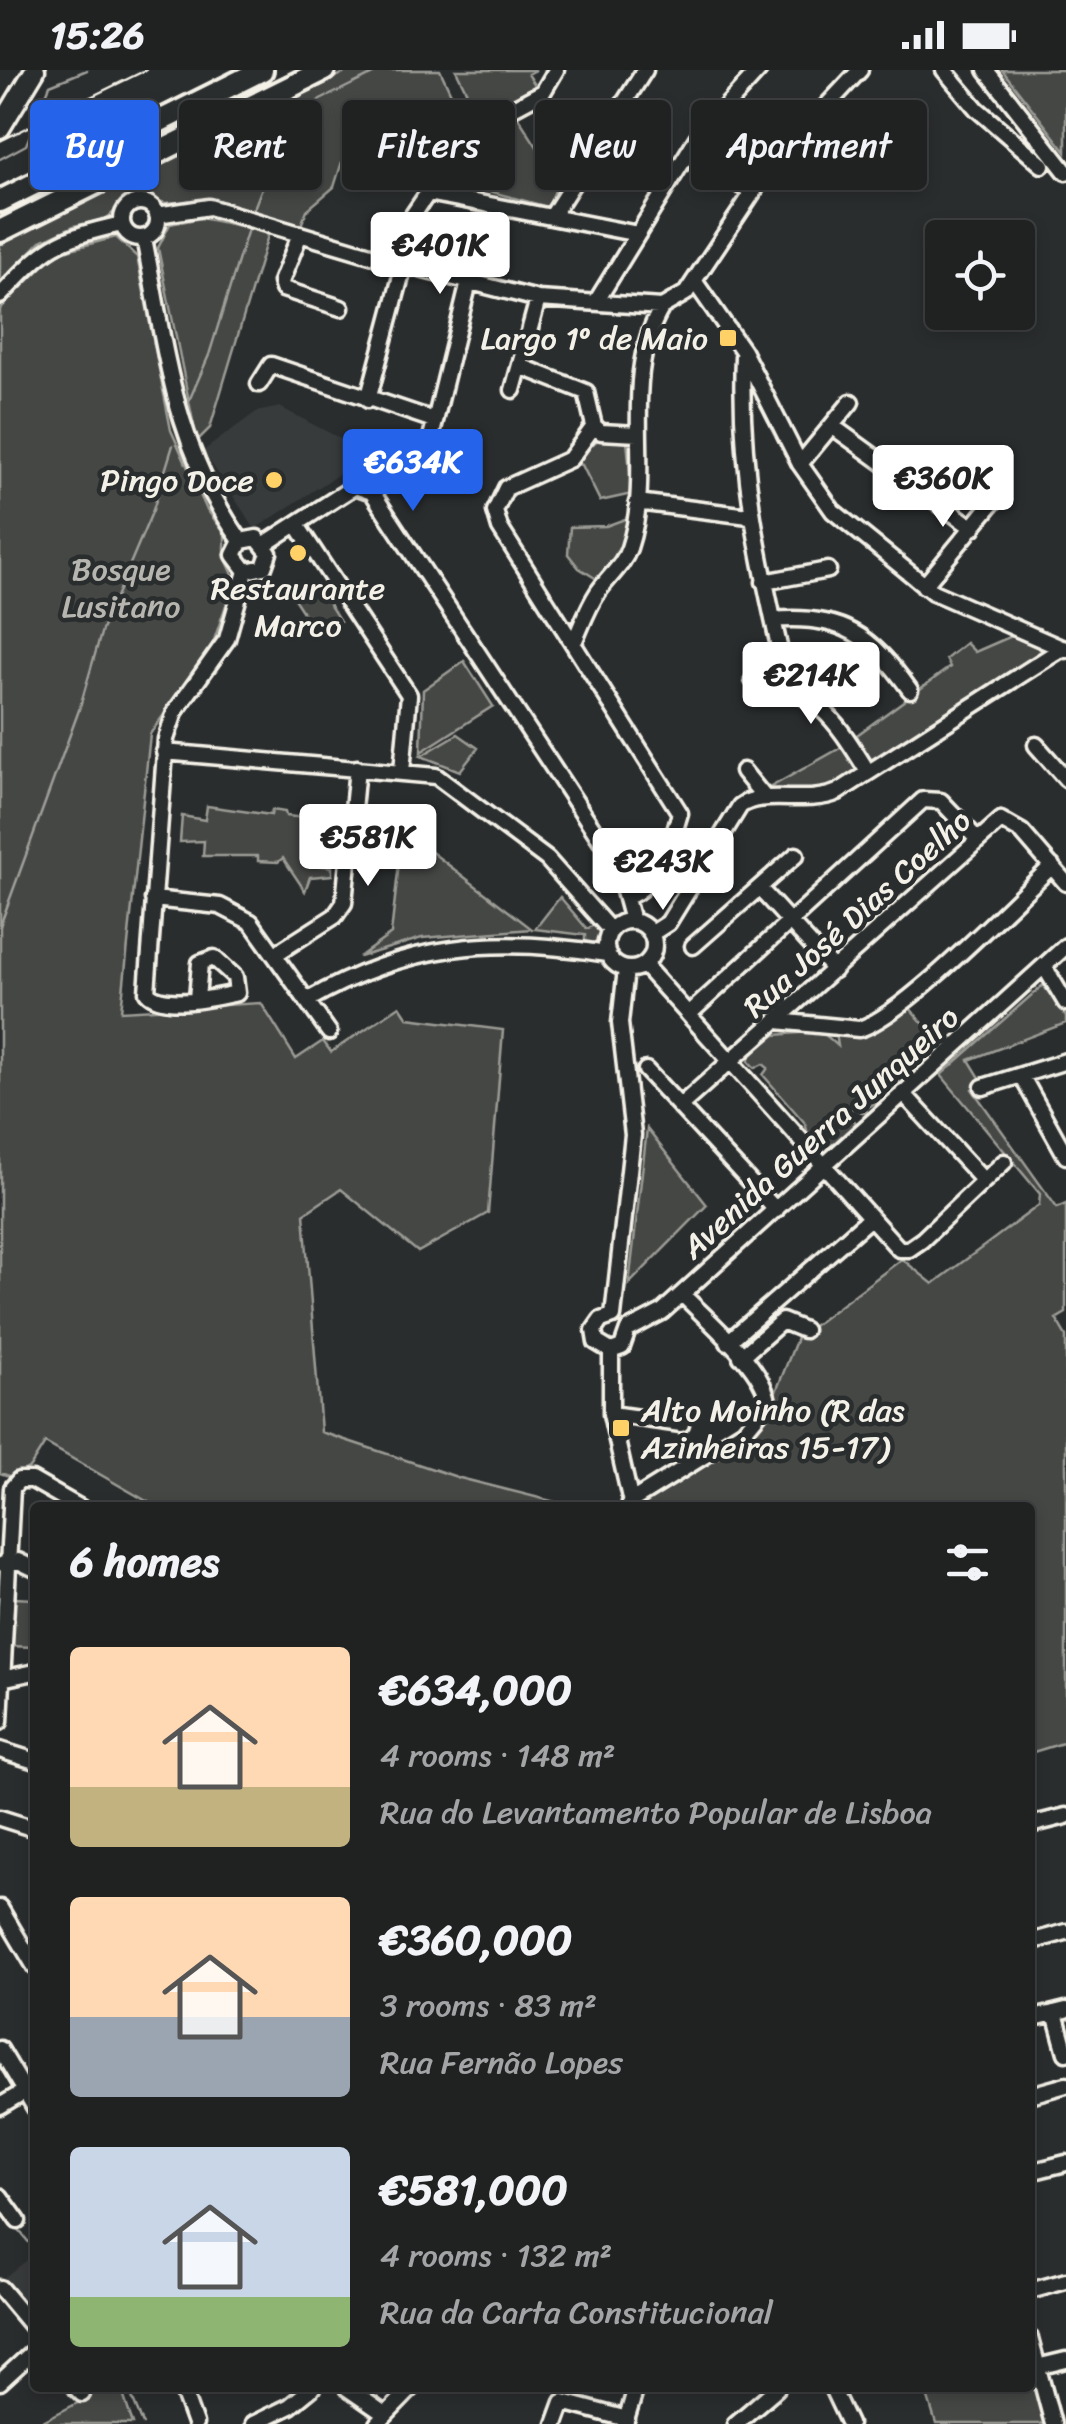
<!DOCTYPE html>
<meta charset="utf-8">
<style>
:root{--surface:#202222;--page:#282a2a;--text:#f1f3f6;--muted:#a2a4a5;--line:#3d3f40;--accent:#2563eb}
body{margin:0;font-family:Sriracha,sans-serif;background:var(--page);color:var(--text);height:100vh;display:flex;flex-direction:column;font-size:38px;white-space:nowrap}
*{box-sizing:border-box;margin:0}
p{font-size:32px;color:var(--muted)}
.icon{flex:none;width:55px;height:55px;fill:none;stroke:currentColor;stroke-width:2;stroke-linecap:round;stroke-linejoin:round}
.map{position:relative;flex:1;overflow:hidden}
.side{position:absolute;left:30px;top:1432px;width:1005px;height:890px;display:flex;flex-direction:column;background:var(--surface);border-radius:10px;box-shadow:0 5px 15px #0003,0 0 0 2px var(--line)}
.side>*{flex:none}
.banner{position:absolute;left:30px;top:30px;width:1008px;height:90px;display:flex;gap:20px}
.tools{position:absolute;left:925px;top:150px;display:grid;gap:20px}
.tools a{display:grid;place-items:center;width:110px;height:110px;border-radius:10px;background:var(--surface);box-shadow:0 5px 15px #0003,0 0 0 2px var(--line);font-size:50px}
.price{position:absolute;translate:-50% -85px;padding:0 22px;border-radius:10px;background:#fff;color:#222;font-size:32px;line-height:65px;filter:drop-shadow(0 2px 5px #0008)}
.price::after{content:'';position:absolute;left:50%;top:60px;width:30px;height:22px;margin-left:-15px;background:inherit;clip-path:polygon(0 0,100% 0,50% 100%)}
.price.on{background:var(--accent);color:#fff}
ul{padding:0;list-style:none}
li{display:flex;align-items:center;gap:30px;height:250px;padding:0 40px}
li span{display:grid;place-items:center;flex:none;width:280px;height:200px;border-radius:10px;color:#555}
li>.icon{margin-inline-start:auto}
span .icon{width:120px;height:120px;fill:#fffc;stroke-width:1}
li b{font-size:42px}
h2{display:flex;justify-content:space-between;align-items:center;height:120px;padding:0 40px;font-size:42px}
.tag{padding:0 35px;border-radius:10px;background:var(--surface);box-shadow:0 5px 15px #0003,0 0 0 2px var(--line);font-size:35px;line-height:90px}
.tag.on{background:var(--accent);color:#fff}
.status{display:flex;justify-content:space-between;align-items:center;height:70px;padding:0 50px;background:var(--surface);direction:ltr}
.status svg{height:28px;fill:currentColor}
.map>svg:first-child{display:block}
.built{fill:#373a3a}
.green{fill:#444645;stroke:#9c9c96;stroke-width:2.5}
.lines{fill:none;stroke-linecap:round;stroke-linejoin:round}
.stream{stroke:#9f9f9a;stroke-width:2.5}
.minor-casing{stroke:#f4f1e8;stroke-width:21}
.major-casing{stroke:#f4f1e8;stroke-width:25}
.highway-casing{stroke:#f4f1e8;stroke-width:28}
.minor{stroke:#2a2d2e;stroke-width:14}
.major{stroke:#2a2d2e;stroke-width:18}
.highway{stroke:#2a2d2e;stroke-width:20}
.rail{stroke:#f4f1e8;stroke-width:2.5}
.poi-dot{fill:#ffd166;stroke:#2a2d2e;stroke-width:4}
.labels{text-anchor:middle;stroke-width:9;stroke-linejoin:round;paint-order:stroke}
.poi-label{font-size:32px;fill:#f4f1e8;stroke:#2a2d2e;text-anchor:end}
.park-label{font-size:32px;fill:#b6b5af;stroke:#2a2d2e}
.street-label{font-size:32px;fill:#f4f1e8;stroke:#2a2d2e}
</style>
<div class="status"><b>15:26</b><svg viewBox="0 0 49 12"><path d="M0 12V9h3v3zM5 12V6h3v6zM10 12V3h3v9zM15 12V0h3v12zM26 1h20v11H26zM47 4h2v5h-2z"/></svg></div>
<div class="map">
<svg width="1066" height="2354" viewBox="0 0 1066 2354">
<rect width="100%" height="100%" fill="#2a2d2e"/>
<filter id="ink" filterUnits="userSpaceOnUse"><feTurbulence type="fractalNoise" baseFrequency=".01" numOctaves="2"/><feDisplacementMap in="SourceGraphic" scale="20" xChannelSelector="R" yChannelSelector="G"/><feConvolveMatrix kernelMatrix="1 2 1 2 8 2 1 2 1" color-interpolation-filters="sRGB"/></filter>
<g filter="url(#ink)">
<path class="built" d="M280 337 341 369 356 393 255 459 203 381 256 342Z
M30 2187 35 2193V2232L26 2241 1 2210Z"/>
<path class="green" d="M350 0H440L466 56 446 85 380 61 345 82 334 117 307 140 300 158 207 130 166 133 133 125 106 149 74 156 41 171 0 213V174Z
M456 0H536L528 4 539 21 480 49Z
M1002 0H1066V82Z
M516 44 559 111 548 137 444 109 474 67Z
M201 148 269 162 210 358 197 371 158 178 170 154Z
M116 167 137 187 171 360 206 438 225 464V487L235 509 211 579 150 664 121 941 261 933 296 989 323 971 331 982 400 936 408 948 503 960 488 1143 418 1182 341 1119 304 1144 321 1362 460 1408 575 1437H157L45 1373 30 1397 12 1407 0 1403V239L56 183Z
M599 369 627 371 632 424 600 431 582 395 570 393Z
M633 446 619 491 600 511 579 498 568 484 570 457 606 456Z
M317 515 340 551 318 565 295 530Z
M1014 565 1054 585 872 696 857 665 950 597 946 589 966 573 975 582Z
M464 591 493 636 421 682 423 620Z
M458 664 478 678 460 701 421 686Z
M844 676 859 700 820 726 772 723 769 718Z
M207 736 271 745 272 740 285 742 286 746 306 748 311 744 308 785 313 786 312 795 332 797V805L310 807 305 821 283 788 278 792 258 791V786H203L204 771 180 772 182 746 205 750Z
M402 766 412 767 532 859 422 868 359 887 391 864Z
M560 827 587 859 594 855 599 862 595 874 585 872V865L535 859Z
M1043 915 1066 946V953L969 990 982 1011 972 1019 1057 1138 1066 1134V1243L1056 1249 1066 1266V1672L1030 1683V1438H644L642 1433 770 1337 797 1268 902 1189 933 1214 1039 1135 1040 1124 941 1005Z
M908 936 943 976 901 1014 890 1004 885 1010 890 1018 882 1023 886 1028 866 1038 867 1044 853 1038 847 1042 856 1053 830 1077 810 1071 805 1053 763 1005 768 998 763 994 755 998 749 992V985L775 965 821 961 838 976 836 963 870 961Z
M647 1059 707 1135 629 1214Z
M13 1528 35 1529V1577L9 1576Z
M1030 2292 1046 2354H936L925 2318H1030Z
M87 2318H121L133 2354H37L91 2326Z"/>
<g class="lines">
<path class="stream" d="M0 89 26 75 50 15 87 0
M253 141 290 45 381 0
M188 333 209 285 248 159
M0 856 79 640 102 560 153 440 173 375
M17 2158 35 2180
M128 2318 143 2354"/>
<g class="minor-casing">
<path id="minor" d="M944 0 977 39 1042 95
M986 0 1066 102
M690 81 752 123
M428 123 638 164
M122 150a18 18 0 1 1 36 0a18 18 0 1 1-36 0Z
M157 145 209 137 404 195 538 229 662 237 686 223 771 95 860 0
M552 146 645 0
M300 164 281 212 283 219 341 238
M144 168C166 280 173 375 241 471
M383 189 470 61 543 22 556 0
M695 212 743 281 800 394 833 441 933 522 1066 580
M0 226C47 176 55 169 122 154
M596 232 697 68 759 0
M743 286C738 404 762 502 788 616
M520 296 586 322 594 356 570 389 506 418 495 441 500 458 680 743C672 772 658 815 627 827
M259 314 271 295 434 350
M513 320 538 229
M368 330 404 195
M594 356 601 362 638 364
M832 356 973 458
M397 378 427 384 469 212
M800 394 851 332
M637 432 749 446
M297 455 409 625 402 701
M241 471 257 468 269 483 264 497 246 501
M241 471 234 485 246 501
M265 474 355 416 372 422 617 795 632 851
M764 512 828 500
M924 516 994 431
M773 550C842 544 871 565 910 620
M575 570C582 554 588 537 598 522 608 507 623 496 629 478 655 401 618 310 662 237
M753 610C819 621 835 649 868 702
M1036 675 1066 709
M164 682 436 706 547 789 611 861
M743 701 765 728
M759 818 834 900
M153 829 220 836 251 852 329 962
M606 875a24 24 0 1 1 48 0a24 24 0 1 1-48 0Z
M651 864 668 853 740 736C762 719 807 736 838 722L1063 578
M693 876 796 785
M277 883 335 846 344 833 357 698
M644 895 899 1179H909L922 1170 1004 1092
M1044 896 1066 933
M197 929 200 893 214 888 235 907 237 923C214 928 163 940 147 922L166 669 175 642 227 569 246 501
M308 930C407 873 496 866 607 884
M689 944 923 730 941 731 978 770
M777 951 859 959C902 947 1013 832 1052 796
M646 1000 776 1140
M1021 1005 1066 1086
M983 1017 1066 991
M903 1023 984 1111
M680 1036 1001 750 1022 762 1066 813
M613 1246 633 1065 620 953 626 899
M628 1260 662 1242 1066 876
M728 1272 870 1148
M611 1281V1344L632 1437
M611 1281 596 1272 594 1260 601 1250 613 1246
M611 1281 622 1277 628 1260
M741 1287 782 1251 804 1260
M611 1344 681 1354
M630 1432 744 1361 768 1332C764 1297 707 1250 682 1224
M3 1494 18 1491 35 1499
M1 1609 35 1602
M0 1652 12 1418 19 1410H32L81 1438
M0 1680 35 1691
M0 1748 35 1759
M1030 1755 1066 1746
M0 1838 35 1897
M1030 1872 1066 1862
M1055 1943 1066 1983
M1030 1949 1066 1940
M0 1979 35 2038
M1030 2025 1066 2015
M0 2036 35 2015
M1030 2102 1066 2093
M0 2126 18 2151
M0 2218 35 2260
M1030 2221 1066 2211
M1030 2268 1053 2354
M1037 2297 1066 2290
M0 2312 35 2280
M76 2318 82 2324
M182 2318 195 2354
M347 2318 386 2345
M832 2318 849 2354
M253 2354 290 2336 312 2318
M377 2354 412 2318
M555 2354 563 2332 627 2349
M625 2354 636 2318
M735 2354 777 2318"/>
</g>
<g class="major-casing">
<path id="major" d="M0 58 35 0"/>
</g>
<g class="highway-casing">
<path id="highway" d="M0 131 262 0
M0 161 324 0"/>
</g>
<use href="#minor" class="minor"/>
<use href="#major" class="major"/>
<use href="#highway" class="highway"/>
<path class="rail" d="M0 71 146 0"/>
</g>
</g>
<g class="poi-dot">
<rect x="718" y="258" width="20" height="20" rx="5"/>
<circle cx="274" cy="410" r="10"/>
<circle cx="298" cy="483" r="10"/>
<rect x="611" y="1348" width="20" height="20" rx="5"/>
</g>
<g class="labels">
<g class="poi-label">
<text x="708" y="279">Largo 1º de Maio</text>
<text x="254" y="421">Pingo Doce</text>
<text x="298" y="529" text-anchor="middle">Restaurante<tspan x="298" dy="37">Marco</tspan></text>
<text x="641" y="1351" text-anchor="start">Alto Moinho (R das<tspan x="641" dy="37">Azinheiras 15-17)</tspan></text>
</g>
<g class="park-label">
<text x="121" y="510">Bosque<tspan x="121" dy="37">Lusitano</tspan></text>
</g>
<g class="street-label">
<text transform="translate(857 843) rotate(-42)" y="11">Rua José Dias Coelho</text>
<text transform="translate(820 1062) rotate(-42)" y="11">Avenida Guerra Junqueiro</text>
</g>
</g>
</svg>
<div class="tools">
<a><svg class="icon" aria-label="locate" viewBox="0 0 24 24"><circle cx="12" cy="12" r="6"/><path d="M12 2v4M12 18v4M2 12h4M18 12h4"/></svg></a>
</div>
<b class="price" style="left:440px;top:227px">€401K</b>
<b class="price on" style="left:413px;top:444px">€634K</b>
<b class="price" style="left:943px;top:460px">€360K</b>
<b class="price" style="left:811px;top:657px">€214K</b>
<b class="price" style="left:368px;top:819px">€581K</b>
<b class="price" style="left:663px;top:843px">€243K</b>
<div class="banner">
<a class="tag on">Buy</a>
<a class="tag">Rent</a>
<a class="tag">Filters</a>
<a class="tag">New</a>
<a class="tag">Apartment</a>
</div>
<section class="side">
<h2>6 homes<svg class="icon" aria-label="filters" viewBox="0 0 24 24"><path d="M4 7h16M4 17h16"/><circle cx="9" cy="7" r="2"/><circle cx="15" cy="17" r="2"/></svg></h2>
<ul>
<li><span style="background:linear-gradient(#ffd9b3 70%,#c2b280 0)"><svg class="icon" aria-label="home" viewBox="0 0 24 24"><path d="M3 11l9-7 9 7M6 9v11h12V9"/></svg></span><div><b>€634,000</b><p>4 rooms · 148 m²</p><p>Rua do Levantamento Popular de Lisboa</p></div></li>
<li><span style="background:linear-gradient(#ffd9b3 60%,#9aa5b1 0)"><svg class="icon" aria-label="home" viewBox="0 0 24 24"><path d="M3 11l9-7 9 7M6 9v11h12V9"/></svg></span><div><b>€360,000</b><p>3 rooms · 83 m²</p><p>Rua Fernão Lopes</p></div></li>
<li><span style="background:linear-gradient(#c9d6e8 75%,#8fb573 0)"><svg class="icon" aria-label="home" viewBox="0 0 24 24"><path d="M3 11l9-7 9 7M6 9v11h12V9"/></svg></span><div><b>€581,000</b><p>4 rooms · 132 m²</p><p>Rua da Carta Constitucional</p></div></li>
</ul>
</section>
</div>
